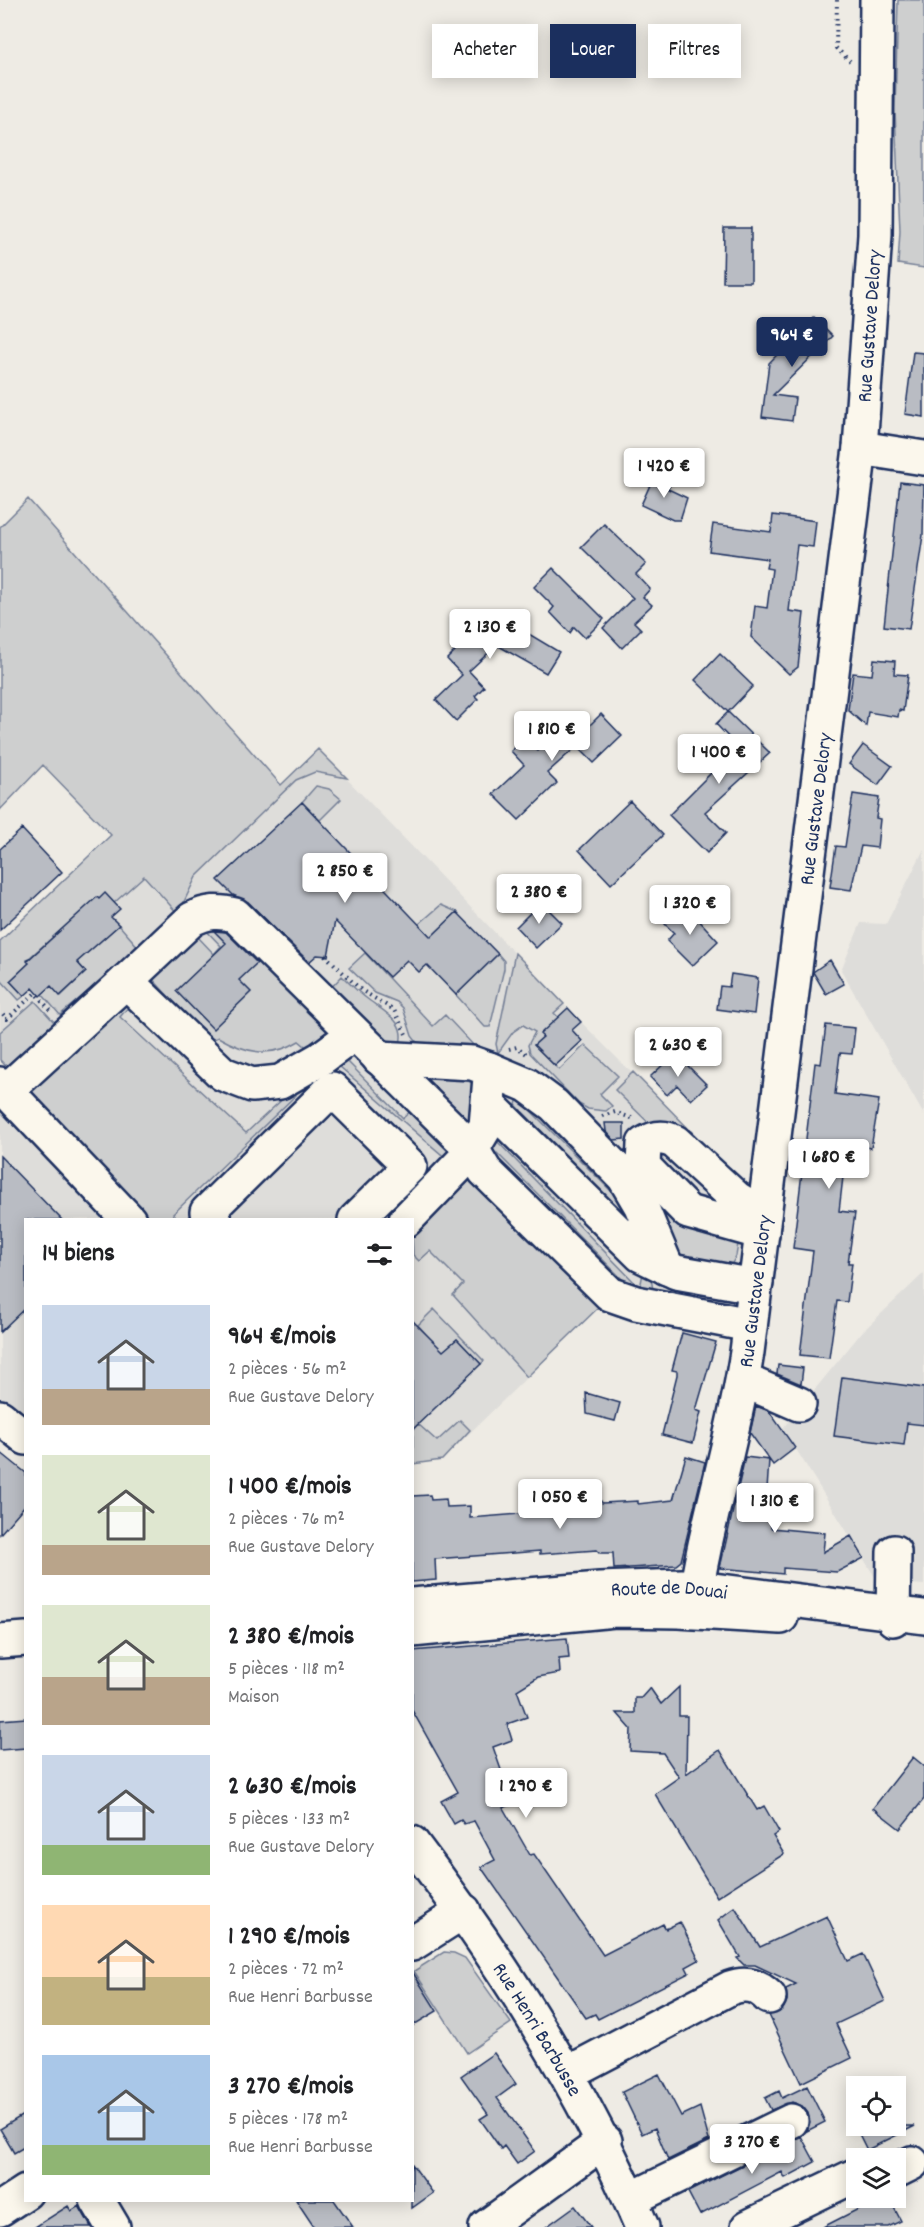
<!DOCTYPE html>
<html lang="fr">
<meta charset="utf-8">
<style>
:root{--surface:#fff;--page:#f2f2f2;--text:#202124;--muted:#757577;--accent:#1b2f5e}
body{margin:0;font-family:Dekko,sans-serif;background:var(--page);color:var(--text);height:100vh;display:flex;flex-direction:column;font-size:22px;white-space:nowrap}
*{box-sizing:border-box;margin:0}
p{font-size:20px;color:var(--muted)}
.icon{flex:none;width:33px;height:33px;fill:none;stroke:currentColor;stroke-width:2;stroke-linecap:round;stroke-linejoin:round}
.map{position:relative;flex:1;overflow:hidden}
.side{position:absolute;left:24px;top:1218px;width:390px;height:984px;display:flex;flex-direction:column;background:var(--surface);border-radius:0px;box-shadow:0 3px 15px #0003}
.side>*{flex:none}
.guide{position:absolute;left:432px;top:24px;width:402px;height:54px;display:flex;gap:12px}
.controls{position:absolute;left:846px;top:2076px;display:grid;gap:12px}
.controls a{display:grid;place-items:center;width:60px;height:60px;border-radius:0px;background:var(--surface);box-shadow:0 3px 15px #0003;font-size:30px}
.price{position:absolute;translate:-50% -51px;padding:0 14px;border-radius:6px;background:#fff;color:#222;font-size:20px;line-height:39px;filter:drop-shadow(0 2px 3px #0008)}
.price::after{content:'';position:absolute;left:50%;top:36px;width:18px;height:14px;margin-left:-9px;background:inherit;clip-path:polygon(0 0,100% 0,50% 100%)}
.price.selected{background:var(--accent);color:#fff}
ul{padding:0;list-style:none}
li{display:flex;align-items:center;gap:18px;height:150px;padding:0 18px}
li span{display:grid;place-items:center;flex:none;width:168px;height:120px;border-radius:0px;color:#555}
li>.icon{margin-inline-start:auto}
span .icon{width:72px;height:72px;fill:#fffc;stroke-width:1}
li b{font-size:26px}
h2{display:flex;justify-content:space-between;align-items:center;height:72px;padding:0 18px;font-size:26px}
.tag{padding:0 21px;border-radius:0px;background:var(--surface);box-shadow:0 3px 15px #0003;font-size:21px;line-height:54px}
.tag.selected{background:var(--accent);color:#fff}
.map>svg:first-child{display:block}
.built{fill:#deddda}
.green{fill:#cecfcf;stroke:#747f96;stroke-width:1.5}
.building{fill:#b9bcc3;stroke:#1b2f5e;stroke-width:1.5}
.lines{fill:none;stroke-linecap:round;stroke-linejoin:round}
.minor-casing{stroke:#1b2f5e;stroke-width:38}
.major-casing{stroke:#1b2f5e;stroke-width:38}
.path{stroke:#1b2f5e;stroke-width:4;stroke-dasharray:1.5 4.5;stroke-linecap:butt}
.minor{stroke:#fbf7ec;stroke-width:33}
.major{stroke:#fbf7ec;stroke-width:33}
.labels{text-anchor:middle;stroke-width:6;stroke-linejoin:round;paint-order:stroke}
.street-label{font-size:21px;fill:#1b2f5e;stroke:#fbf7ec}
</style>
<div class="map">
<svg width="924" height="2227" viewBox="0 0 924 2227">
<rect width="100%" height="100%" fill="#eeebe4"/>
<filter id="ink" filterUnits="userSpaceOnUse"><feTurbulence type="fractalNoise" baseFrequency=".0167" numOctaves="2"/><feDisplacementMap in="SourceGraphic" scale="12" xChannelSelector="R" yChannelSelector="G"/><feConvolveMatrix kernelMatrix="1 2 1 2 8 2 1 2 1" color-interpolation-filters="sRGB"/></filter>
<g filter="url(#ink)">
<path class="built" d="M318 749 581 1022 748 1189 733 1321 601 1305 442 1460 413 1464 412 1220 152 1219 0 1060V941L111 835 169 897Z
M924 849V1115L841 970 861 923 886 924Z
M0 1105 110 1219 26 1220 25 1436 0 1415Z
M924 1273V1585L878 1582 783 1428 862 1332Z"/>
<path class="green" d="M898 0H924V268L898 264 900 231 895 110Z
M28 499 281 785 318 749 347 778 315 772 296 780 196 877 178 914 144 876 114 903 97 898 27 960 29 963 10 981 24 996 19 1000 0 979V941L111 835 43 765 0 810V527Z
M316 786 329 789 341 799 320 820 302 802Z
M441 905 457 912 431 937 419 924Z
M214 918 338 1026 311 1051 299 1041C270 1059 246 1053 218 1037L209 1041 149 975 197 936 214 954 221 946 200 924Z
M119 925 139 948 60 1015 42 994 51 986 61 996 86 972 77 962Z
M365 953 433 1026 445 1015 477 1049 419 1045 412 1036 403 1008 397 1002 375 993 349 968Z
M515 953 564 1004 554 1013 561 1020 534 1045 559 1070 585 1045 618 1076 600 1094 612 1106 606 1111 588 1109 579 1104 530 1053 528 1045 535 1032 523 1025 513 1032 498 1053 496 1044Z
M498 954 504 961V969L490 1027H485L456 995Z
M342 976C351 985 360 994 370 1001 390 1015 410 1025 397 1052L326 993Z
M35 1001 55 1023 6 1066 0 1060V1032Z
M122 1002 130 1005 120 1017 246 1133 288 1094 287 1086 296 1095 173 1214 178 1219 152 1220 32 1094 33 1082Z
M332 1060H346L403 1118 414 1108 455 1149 448 1160Z
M441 1068 477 1081 473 1124 411 1071Z
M633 1072 744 1185 662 1136 615 1090Z
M517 1101 522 1102 639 1219 642 1233 516 1105Z
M494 1138 640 1288 644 1268 651 1278 653 1290 632 1289 497 1153 487 1163Z
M629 1163 739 1238 736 1256 730 1267 686 1270Z
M478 1171 601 1305 527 1377 453 1295 463 1284 430 1251 419 1261 413 1255 412 1234Z
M677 1287 736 1294 733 1314 685 1303 675 1294Z
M434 1309 484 1361 481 1364 457 1339 442 1353 418 1325Z
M460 1420 470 1430 442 1460 413 1464V1430L418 1424 437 1441Z
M444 1952 454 1953 465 1958 511 2023 467 2053 414 1971Z"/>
<path class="building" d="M724 228H751V282H723Z
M814 317 833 336 773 395 795 398 792 421 762 417 769 363Z
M913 352 924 353V417L905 414Z
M655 474 672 481 668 489 687 498 680 520H673L641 505Z
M900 482 924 485 923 535 909 629 884 626Z
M773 515 816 521 813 547 797 545 789 611 804 613 798 667 789 674 751 637 755 606 767 608 772 569 766 568 768 559 709 551 713 524 771 532Z
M604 524 646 564 636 574 650 589 643 597 652 605 634 622 641 629 622 648 603 628 633 598 581 547Z
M553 568 604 619 585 638 574 627 570 633 550 612 554 607 534 587Z
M496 610 507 621 559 652 546 673 497 645 469 671 484 687 475 696 478 699 456 721 436 700 462 675 447 659Z
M720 654 753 686 728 712 695 680Z
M874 659 895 661 894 674 908 675 903 711 899 710 898 717 868 712 866 726 848 710 853 673 872 675Z
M728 712 770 753 705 812 726 833 707 853 669 815 726 758 724 756 735 744 716 724Z
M601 714 622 736 594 763 577 746 547 773 557 783 519 820 493 794 524 765 511 751 525 738 538 751 575 715 587 728Z
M863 745 892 766 878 785 849 764Z
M853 794 879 798 876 818 880 819 877 848 861 846 851 890 830 887 836 846 845 847Z
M630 801 663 835 611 884 579 850Z
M302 802 431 937 457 912 498 954 456 995 427 965 419 972 407 960 389 977 335 921 328 956 317 955 309 962 248 902 233 895 218 880Z
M22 829 62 872 0 930V849Z
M105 893 120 909 111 917 119 925 77 962 86 972 60 996 51 986 40 996 33 988 24 996 10 981 29 963 27 961 97 897 99 899Z
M541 902 562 923 536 948 516 927Z
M685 905 718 941 692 966 667 941 674 933 665 924Z
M214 931 226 932 257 963 239 980 251 992 213 1029 176 991 226 943Z
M830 960 844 984 826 994 813 972Z
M731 974 758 978 754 1014 717 1009 720 986 729 987Z
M568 1008 581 1022 572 1030 582 1041 555 1066 534 1045 543 1037 540 1034Z
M826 1025 855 1028 852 1054 840 1053 835 1094 879 1100 871 1148 864 1147 863 1158 849 1156 846 1177H843L839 1211 855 1213 848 1263H852L847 1302 837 1301 829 1358 800 1355 813 1251 793 1248 815 1063 821 1064Z
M669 1059H681L707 1085 691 1100 677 1085 667 1095 650 1077Z
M605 1123H624V1139L614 1140 606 1131Z
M0 1156 62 1220H26V1307L0 1332Z
M412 1320 443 1351 457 1339 481 1364 412 1430Z
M682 1333 716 1342 696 1410 701 1412 693 1443 662 1435 677 1375V1371L672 1370Z
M778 1365 803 1368 801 1384 777 1374Z
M842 1377 924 1388V1425L907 1423 904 1445 834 1436Z
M586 1393 620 1403 615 1421 587 1414Z
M756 1406 769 1411 795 1448 773 1465 750 1433Z
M0 1452 26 1473V1504L0 1534Z
M686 1456 705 1462 681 1561 676 1565 614 1569 613 1553H600L597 1550 540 1554V1551L435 1559 436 1580 412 1582V1496L430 1495 431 1500 446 1499 447 1507 470 1506V1518L545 1512 601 1501 602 1503 638 1501V1504L673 1500Z
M745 1457 769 1460 767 1490 771 1528 825 1533 823 1552 851 1536 864 1558 837 1572 783 1568V1574L720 1568Z
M567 1638 569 1658 559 1659 560 1673 538 1677 517 1690 527 1717 507 1724 512 1740 493 1747 513 1804 503 1808 530 1855 534 1854 603 1955 663 1924 666 1929 680 1922 699 1960 686 1967 689 1973 598 2019 595 2014 586 2018 481 1867 495 1860 474 1821 464 1824 461 1820 454 1824 441 1801 458 1792 412 1710V1651Z
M679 1687V1716H687L686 1774 720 1750 757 1810 764 1806 779 1832 773 1836 784 1854 717 1897 655 1794 679 1777 663 1753 630 1751 631 1729 617 1713H635V1698H641L650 1688 661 1704Z
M26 1718V1748L0 1750V1720Z
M913 1757 924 1766V1799L900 1829 873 1808Z
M735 1907 760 1947 827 1916 848 1961 863 1954 885 2001 836 2024 852 2058 801 2083 769 2015 783 2009 787 2000 786 1989 796 1984 755 1965H744L737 1958 740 1957 718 1920Z
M412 1971 437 2011 412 2026Z
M494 2053 516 2084 497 2098 535 2151 517 2164 504 2146 501 2149 480 2119 488 2114 461 2076Z
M659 2074 681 2116 700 2107 709 2140 668 2160 655 2128 642 2134 622 2092Z
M807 2086 825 2122 807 2131 810 2122 808 2113 802 2106 792 2102 771 2110 765 2098 779 2091 782 2098Z
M26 2113V2146L14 2153 0 2129Z
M855 2126H915L867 2150Z
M801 2136 815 2162 785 2178 782 2172 700 2215 688 2192Z
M412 2164 433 2193 412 2208Z
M880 2198H889L901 2221 888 2227H823Z
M296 2200H334L353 2227H314Z
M68 2206 71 2211 79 2206 91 2227H35Z
M575 2206 591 2227H546Z"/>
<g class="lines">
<g class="minor-casing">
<g id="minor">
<path d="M860 448 924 458"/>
<path d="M126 981 192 919C208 911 219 911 235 915L472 1149 485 1171 610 1294 636 1303 750 1325"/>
<path d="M379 1058 472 1063 489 1069 490 1077 486 1126 468 1156 406 1220"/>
<path d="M489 1069 527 1085 554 1105 624 1177 641 1206 667 1268"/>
<path d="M0 1084 129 1220"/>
<path d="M6 1091 126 981 223 1074 252 1085 280 1082 320 1059 354 1034"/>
<path d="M488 1104 641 1255 676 1272 737 1283H756"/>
<path d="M214 1220 207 1212 332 1089 410 1166 355 1220"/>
<path d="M762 1233 688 1212 643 1166 644 1144C655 1137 664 1136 675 1142L736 1198 764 1215"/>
<path d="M743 1380 799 1404"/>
<path d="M0 1417 26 1438"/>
<path id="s1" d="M693 1611C705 1524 734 1440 747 1352L860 448 875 235 877 0"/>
<path d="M893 1619 894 1552"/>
<path id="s2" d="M412 1843C503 1963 583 2088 642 2227"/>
<path d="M412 1944 464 1911"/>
<path d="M568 2073 730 1988C746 1982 757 1985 769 1997"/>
<path d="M896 2171 912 2163"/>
<path d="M631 2199 791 2121"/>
<path d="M97 2200 113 2227"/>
<path d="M0 2209 26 2192"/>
<path d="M486 2227 605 2141"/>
<path d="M748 2227 856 2175"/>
</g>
</g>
<g class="major-casing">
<g id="major">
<path id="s3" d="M412 1605 600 1589 682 1586 924 1617"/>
<path d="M412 1630 615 1610 678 1611 781 1617"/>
<path d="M0 1641 26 1639"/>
</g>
</g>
<path class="path" d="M837 0 836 48 850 61
M325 955 361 990 394 1010 406 1034
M3 1014 7 1019 35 993 53 1013
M509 1049 517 1047 528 1055
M602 1116 615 1112 634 1119"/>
<use href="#minor" class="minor"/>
<use href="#major" class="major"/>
</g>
</g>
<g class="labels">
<g class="street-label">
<text dy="7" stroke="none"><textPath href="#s1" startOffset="1298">Rue Gustave Delory</textPath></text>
<text dy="7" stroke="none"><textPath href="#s1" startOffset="812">Rue Gustave Delory</textPath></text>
<text dy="7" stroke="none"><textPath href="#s1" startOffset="326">Rue Gustave Delory</textPath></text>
<text dy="7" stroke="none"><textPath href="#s3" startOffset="258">Route de Douai</textPath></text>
<text dy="7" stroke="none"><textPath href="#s2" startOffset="225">Rue Henri Barbusse</textPath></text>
</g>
</g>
</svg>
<div class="controls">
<a><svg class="icon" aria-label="locate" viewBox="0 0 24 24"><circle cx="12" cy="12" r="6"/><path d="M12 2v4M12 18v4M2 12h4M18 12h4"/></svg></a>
<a><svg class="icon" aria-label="layers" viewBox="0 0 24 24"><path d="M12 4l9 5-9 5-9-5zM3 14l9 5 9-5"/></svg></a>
</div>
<b class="price selected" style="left:792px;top:368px">964 €</b>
<b class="price" style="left:664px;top:499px">1 420 €</b>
<b class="price" style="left:490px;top:660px">2 130 €</b>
<b class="price" style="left:552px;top:762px">1 810 €</b>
<b class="price" style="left:719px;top:785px">1 400 €</b>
<b class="price" style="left:345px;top:904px">2 850 €</b>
<b class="price" style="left:539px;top:925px">2 380 €</b>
<b class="price" style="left:690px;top:936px">1 320 €</b>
<b class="price" style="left:678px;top:1078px">2 630 €</b>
<b class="price" style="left:829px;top:1190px">1 680 €</b>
<b class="price" style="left:560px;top:1530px">1 050 €</b>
<b class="price" style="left:775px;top:1534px">1 310 €</b>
<b class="price" style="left:526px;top:1819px">1 290 €</b>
<b class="price" style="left:752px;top:2175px">3 270 €</b>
<div class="guide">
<a class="tag">Acheter</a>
<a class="tag selected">Louer</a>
<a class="tag">Filtres</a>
</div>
<section class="side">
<h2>14 biens<svg class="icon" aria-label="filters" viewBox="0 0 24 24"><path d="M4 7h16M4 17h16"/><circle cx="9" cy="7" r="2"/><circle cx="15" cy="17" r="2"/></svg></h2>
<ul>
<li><span style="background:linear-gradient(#c9d6e8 70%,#b9a48a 0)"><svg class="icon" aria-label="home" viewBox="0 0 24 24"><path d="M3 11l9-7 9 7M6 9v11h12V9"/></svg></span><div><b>964 €/mois</b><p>2 pièces · 56 m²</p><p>Rue Gustave Delory</p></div></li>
<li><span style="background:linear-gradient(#dfe7d0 75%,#b9a48a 0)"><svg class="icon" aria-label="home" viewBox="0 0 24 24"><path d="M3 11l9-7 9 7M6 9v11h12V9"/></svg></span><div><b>1 400 €/mois</b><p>2 pièces · 76 m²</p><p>Rue Gustave Delory</p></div></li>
<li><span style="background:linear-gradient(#dfe7d0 60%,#b9a48a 0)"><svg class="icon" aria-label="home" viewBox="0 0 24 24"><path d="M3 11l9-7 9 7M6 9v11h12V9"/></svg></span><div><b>2 380 €/mois</b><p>5 pièces · 118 m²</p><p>Maison</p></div></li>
<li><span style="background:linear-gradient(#c9d6e8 75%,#8fb573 0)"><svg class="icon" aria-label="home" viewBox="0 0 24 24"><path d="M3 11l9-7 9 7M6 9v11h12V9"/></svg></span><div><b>2 630 €/mois</b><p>5 pièces · 133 m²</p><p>Rue Gustave Delory</p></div></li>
<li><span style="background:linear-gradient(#ffd9b3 60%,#c2b280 0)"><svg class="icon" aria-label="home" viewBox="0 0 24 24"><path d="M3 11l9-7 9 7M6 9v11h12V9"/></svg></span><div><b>1 290 €/mois</b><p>2 pièces · 72 m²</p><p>Rue Henri Barbusse</p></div></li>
<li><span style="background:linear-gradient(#a9c7e8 75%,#8fb573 0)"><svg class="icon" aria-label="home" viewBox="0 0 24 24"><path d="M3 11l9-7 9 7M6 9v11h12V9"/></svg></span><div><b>3 270 €/mois</b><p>5 pièces · 178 m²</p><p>Rue Henri Barbusse</p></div></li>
</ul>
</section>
</div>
